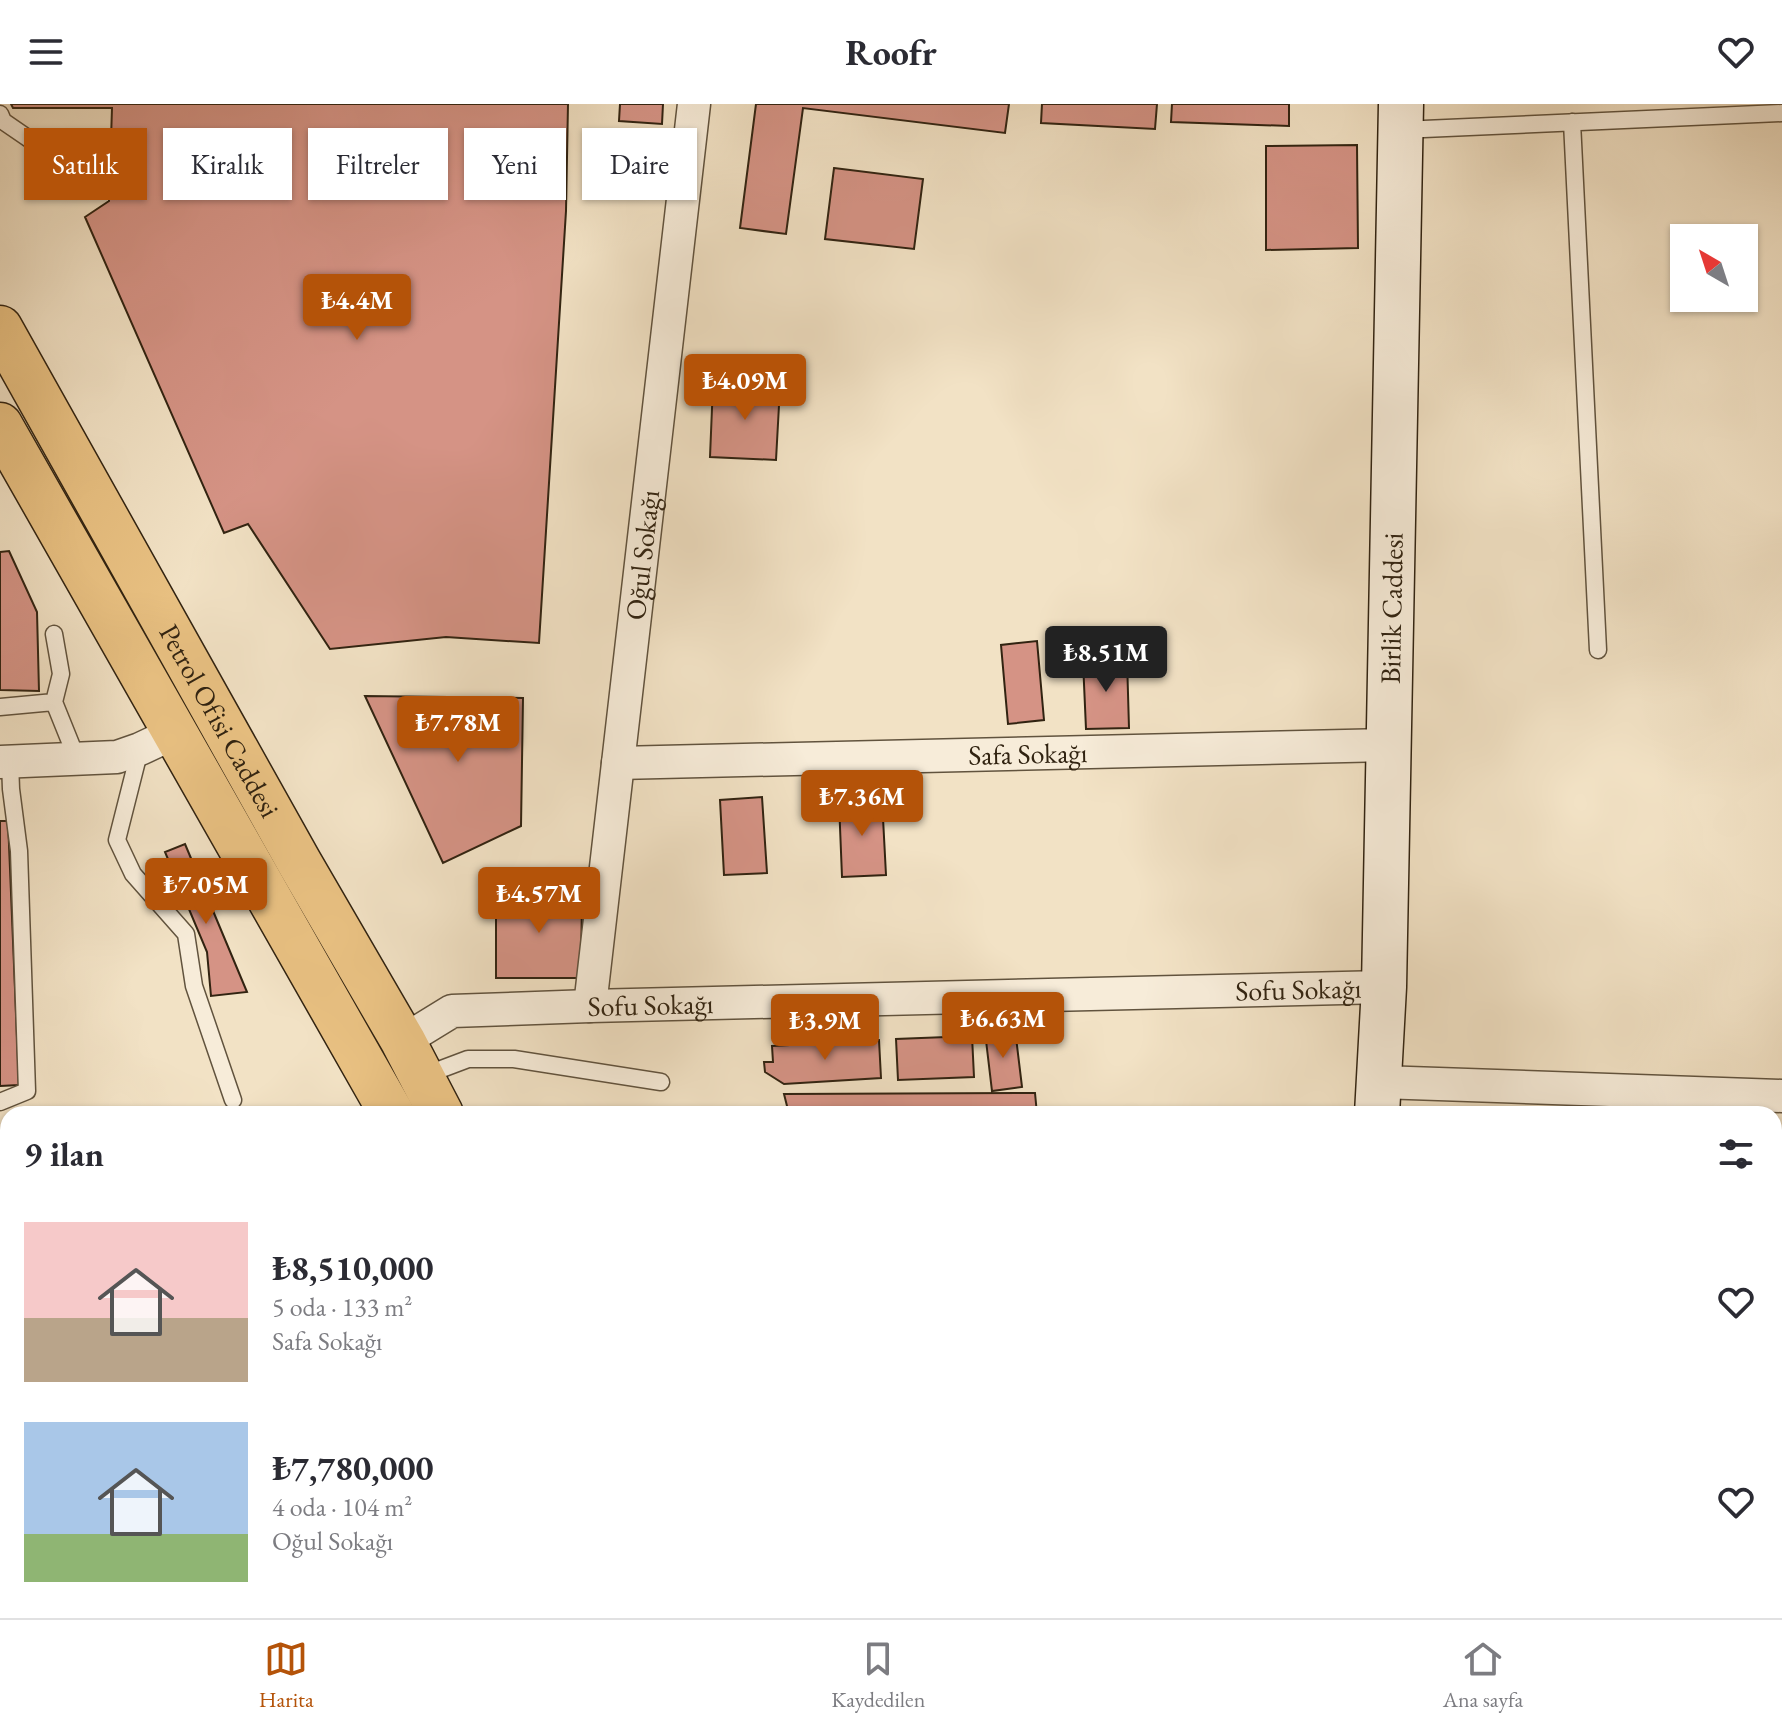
<!DOCTYPE html>
<html lang="tr">
<meta charset="utf-8">
<style>
:root{--surface:#fff;--page:#f2f2f3;--text:#2b2b33;--muted:#7c7c81;--line:#e1e1e2;--accent:#b45309}
body{margin:0;font-family:"EB Garamond",serif;background:var(--page);color:var(--text);height:100vh;display:flex;flex-direction:column;font-size:30px;white-space:nowrap}
*{box-sizing:border-box;margin:0}
p{font-size:26px;color:var(--muted)}
.icon{flex:none;width:44px;height:44px;fill:none;stroke:currentColor;stroke-width:2;stroke-linecap:round;stroke-linejoin:round}
.map{position:relative;flex:1;overflow:hidden}
.details{position:absolute;left:0px;top:1002px;width:1782px;height:512px;display:flex;flex-direction:column;background:var(--surface);border-radius:24px 24px 0 0;box-shadow:0 2px 6px #0004}
.details>*{flex:none}
.hud{position:absolute;left:24px;top:24px;width:800px;height:72px;display:flex;gap:16px}
.needle{width:52px;rotate:321deg}
.tools{position:absolute;left:1670px;top:120px;display:grid;gap:16px}
.tools a{display:grid;place-items:center;width:88px;height:88px;border-radius:0px;background:var(--surface);box-shadow:0 2px 6px #0004;font-size:40px}
.price{position:absolute;translate:-50% -68px;padding:0 18px;border-radius:8px;background:var(--accent);color:#fff;font-size:26px;line-height:52px;filter:drop-shadow(0 2px 4px #0008)}
.price::after{content:'';position:absolute;left:50%;top:48px;width:24px;height:18px;margin-left:-12px;background:inherit;clip-path:polygon(0 0,100% 0,50% 100%)}
.price.current{background:#222;color:#fff}
ul{padding:0;list-style:none}
li{display:flex;align-items:center;gap:24px;height:200px;padding:0 24px}
li span{display:grid;place-items:center;flex:none;width:224px;height:160px;border-radius:0px;color:#555}
li>.icon{margin-inline-start:auto}
span .icon{width:96px;height:96px;fill:#fffc;stroke-width:1}
li b{font-size:34px}
h2{display:flex;justify-content:space-between;align-items:center;height:96px;padding:0 24px;font-size:34px}
.pill{padding:0 28px;border-radius:0px;background:var(--surface);box-shadow:0 2px 6px #0004;font-size:28px;line-height:72px}
.pill.current{background:var(--accent);color:#fff}
header{display:flex;justify-content:space-between;align-items:center;height:104px;padding:0 24px;background:var(--surface);font-size:36px;font-weight:700}
.menu{display:flex;justify-content:space-around;align-items:center;height:112px;border-top:2px solid var(--line);background:var(--surface);font-size:22px;color:var(--muted)}
.menu a{display:grid;justify-items:center;gap:4px}
.menu .current{color:var(--accent)}
.map>svg:first-child{display:block}
.building{fill:#d59385;stroke:#312311;stroke-width:2}
.lines{fill:none;stroke-linecap:round;stroke-linejoin:round}
.lane-casing{stroke:#61533e;stroke-width:19}
.street-casing{stroke:#61533e;stroke-width:35}
.secondary-casing{stroke:#312311;stroke-width:47}
.primary-casing{stroke:#312311;stroke-width:47}
.lane{stroke:#f7ecd9;stroke-width:16}
.street{stroke:#f7ecd9;stroke-width:32}
.secondary{stroke:#f7ecd9;stroke-width:44}
.primary{stroke:#e9c182;stroke-width:44}
.labels{text-anchor:middle;stroke-width:8;stroke-linejoin:round;paint-order:stroke}
.street-label{font-size:28px;fill:#312311;stroke:#f7ecd9}
</style>
<header><svg class="icon" aria-label="menu" viewBox="0 0 24 24"><path d="M4 6h16M4 12h16M4 18h16"/></svg>Roofr<svg class="icon" aria-label="heart" viewBox="0 0 24 24"><path d="M12 20l-8-8c-3-5 5-10 8-4 3-6 11-1 8 4z"/></svg></header>
<div class="map">
<svg width="1782" height="1514" viewBox="0 0 1782 1514">
<rect width="100%" height="100%" fill="#f2e2c5"/>
<filter id="stains"><feTurbulence type="fractalNoise" baseFrequency=".0025" numOctaves="4"/><feColorMatrix values="0 0 0 0 .2 0 0 0 0 .09 0 0 0 0 .02 0 0 0 .5 -.17"/></filter>
<radialGradient id="worn" r=".72"><stop offset=".6" stop-color="#630" stop-opacity="0"/><stop offset="1" stop-color="#630" stop-opacity=".3"/></radialGradient>
<path class="building" d="M11 0H568L566 107 539 539 446 533 330 545 248 420 224 429 85 113 109 97 112 4H13Z
M620 0H663L662 20 619 17Z
M756 0H1009L1005 29 803 4 786 130 740 124Z
M1042 0H1157L1155 25 1041 19Z
M1172 0H1289V22L1171 18Z
M1357 41 1358 144 1266 146V42Z
M834 64 923 75 914 145 825 135Z
M713 280 780 283 776 356 710 353Z
M9 447 37 508 39 587 0 586V448Z
M1037 537 1044 616 1008 620 1001 541Z
M1127 555 1129 624 1086 625 1083 557Z
M365 592 523 594 521 722 443 759Z
M762 693 767 769 724 771 720 696Z
M882 695 886 771 842 773 839 698Z
M0 717H8L19 981 0 982Z
M185 740 247 888 211 892 207 848 165 748Z
M496 787 582 788 581 874H496Z
M1015 925 1022 983 992 987 985 928Z
M972 932 974 973 898 976 896 935Z
M879 936 881 974 784 980 765 968 764 958H773L772 942Z
M1035 989 1037 1010H789L784 990Z
M1774 1043H1782V1091L1774 1090Z
M0 1148 8 1250V1494L0 1495Z
M92 1506H284V1514H92Z
M468 1506H544L543 1514H468Z
M1084 1506 1099 1514H1071Z
M1242 1506H1316L1315 1514H1241Z"/>
<g class="lines">
<g class="lane-casing">
<path id="lane" d="M0 10 3 17 32 37H95
M1572 18 1598 546
M1401 26 1782 9
M54 598 77 655
M0 603 54 598 61 570 54 530
M140 645 117 736 133 770 186 830 194 882 233 996
M423 972 468 955H514L661 978
M0 998 27 987 19 747 11 685 10 658
M0 1081H2
M38 1514 40 1506
M65 1514 66 1506
M305 1514 309 1506"/>
</g>
<g class="street-casing">
<g id="street">
<path d="M0 658 117 653 140 645 174 629"/>
<path id="s1" d="M618 659 1388 641"/>
<path id="s2" d="M590 902 694 0"/>
<path id="s3" d="M403 937 452 907 590 902 1384 883"/>
<path d="M1380 978 1782 992"/>
<path d="M1774 1196H1782"/>
<path d="M1774 1380 1782 1381"/>
<path d="M376 1514 377 1506"/>
</g>
</g>
<g class="secondary-casing">
<g id="secondary">
<path id="s4" d="M1377 1010 1384 883 1401 0"/>
<path d="M1342 1514 1343 1506"/>
</g>
</g>
<g class="primary-casing">
<g id="primary">
<path id="s5" d="M0 224 299 758 403 937 441 1010"/>
<path d="M0 321 392 1010"/>
<path d="M682 1506 686 1514"/>
<path d="M728 1506 733 1514"/>
</g>
</g>
<use href="#lane" class="lane"/>
<use href="#street" class="street"/>
<use href="#secondary" class="secondary"/>
<use href="#primary" class="primary"/>
</g>
<g class="labels">
<g class="street-label">
<text dy="10" stroke="none"><textPath href="#s2" startOffset="454">Oğul Sokağı</textPath></text>
<text dy="10" stroke="none"><textPath href="#s4" startOffset="506">Birlik Caddesi</textPath></text>
<text dy="10" stroke="none"><textPath href="#s5" startOffset="450">Petrol Ofisi Caddesi</textPath></text>
<text dy="10" stroke="none"><textPath href="#s1" startOffset="410">Safa Sokağı</textPath></text>
<text dy="10" stroke="none"><textPath href="#s3" startOffset="904">Sofu Sokağı</textPath></text>
<text dy="10" stroke="none"><textPath href="#s3" startOffset="256">Sofu Sokağı</textPath></text>
</g>
</g>
<rect width="100%" height="100%" filter="url(#stains)"/>
<rect width="100%" height="100%" fill="url(#worn)"/>
</svg>
<div class="tools">
<a><svg class="needle" viewBox="-14 -14 28 28"><path d="M0-13l5 13h-10z" fill="#e53935"/><path d="M0 13l5-13h-10z" fill="#7c7c81"/></svg></a>
</div>
<b class="price" style="left:357px;top:238px">₺4.4M</b>
<b class="price" style="left:745px;top:318px">₺4.09M</b>
<b class="price current" style="left:1106px;top:590px">₺8.51M</b>
<b class="price" style="left:458px;top:660px">₺7.78M</b>
<b class="price" style="left:862px;top:734px">₺7.36M</b>
<b class="price" style="left:206px;top:822px">₺7.05M</b>
<b class="price" style="left:539px;top:831px">₺4.57M</b>
<b class="price" style="left:1003px;top:956px">₺6.63M</b>
<b class="price" style="left:825px;top:958px">₺3.9M</b>
<div class="hud">
<a class="pill current">Satılık</a>
<a class="pill">Kiralık</a>
<a class="pill">Filtreler</a>
<a class="pill">Yeni</a>
<a class="pill">Daire</a>
</div>
<section class="details">
<h2>9 ilan<svg class="icon" aria-label="filters" viewBox="0 0 24 24"><path d="M4 7h16M4 17h16"/><circle cx="9" cy="7" r="2"/><circle cx="15" cy="17" r="2"/></svg></h2>
<ul>
<li><span style="background:linear-gradient(#f6c9c9 60%,#b9a48a 0)"><svg class="icon" aria-label="home" viewBox="0 0 24 24"><path d="M3 11l9-7 9 7M6 9v11h12V9"/></svg></span><div><b>₺8,510,000</b><p>5 oda · 133 m²</p><p>Safa Sokağı</p></div><svg class="icon" aria-label="heart" viewBox="0 0 24 24"><path d="M12 20l-8-8c-3-5 5-10 8-4 3-6 11-1 8 4z"/></svg></li>
<li><span style="background:linear-gradient(#a9c7e8 70%,#8fb573 0)"><svg class="icon" aria-label="home" viewBox="0 0 24 24"><path d="M3 11l9-7 9 7M6 9v11h12V9"/></svg></span><div><b>₺7,780,000</b><p>4 oda · 104 m²</p><p>Oğul Sokağı</p></div><svg class="icon" aria-label="heart" viewBox="0 0 24 24"><path d="M12 20l-8-8c-3-5 5-10 8-4 3-6 11-1 8 4z"/></svg></li>
</ul>
</section>
</div>
<nav class="menu">
<a class="current"><svg class="icon" aria-label="map" viewBox="0 0 24 24"><path d="M3 6l6-2 6 2 6-2v14l-6 2-6-2-6 2zM9 4v14M15 6v14"/></svg>Harita</a>
<a><svg class="icon" aria-label="saved" viewBox="0 0 24 24"><path d="M7 4h10v16l-5-4-5 4z"/></svg>Kaydedilen</a>
<a><svg class="icon" aria-label="home" viewBox="0 0 24 24"><path d="M3 11l9-7 9 7M6 9v11h12V9"/></svg>Ana sayfa</a>
</nav>
